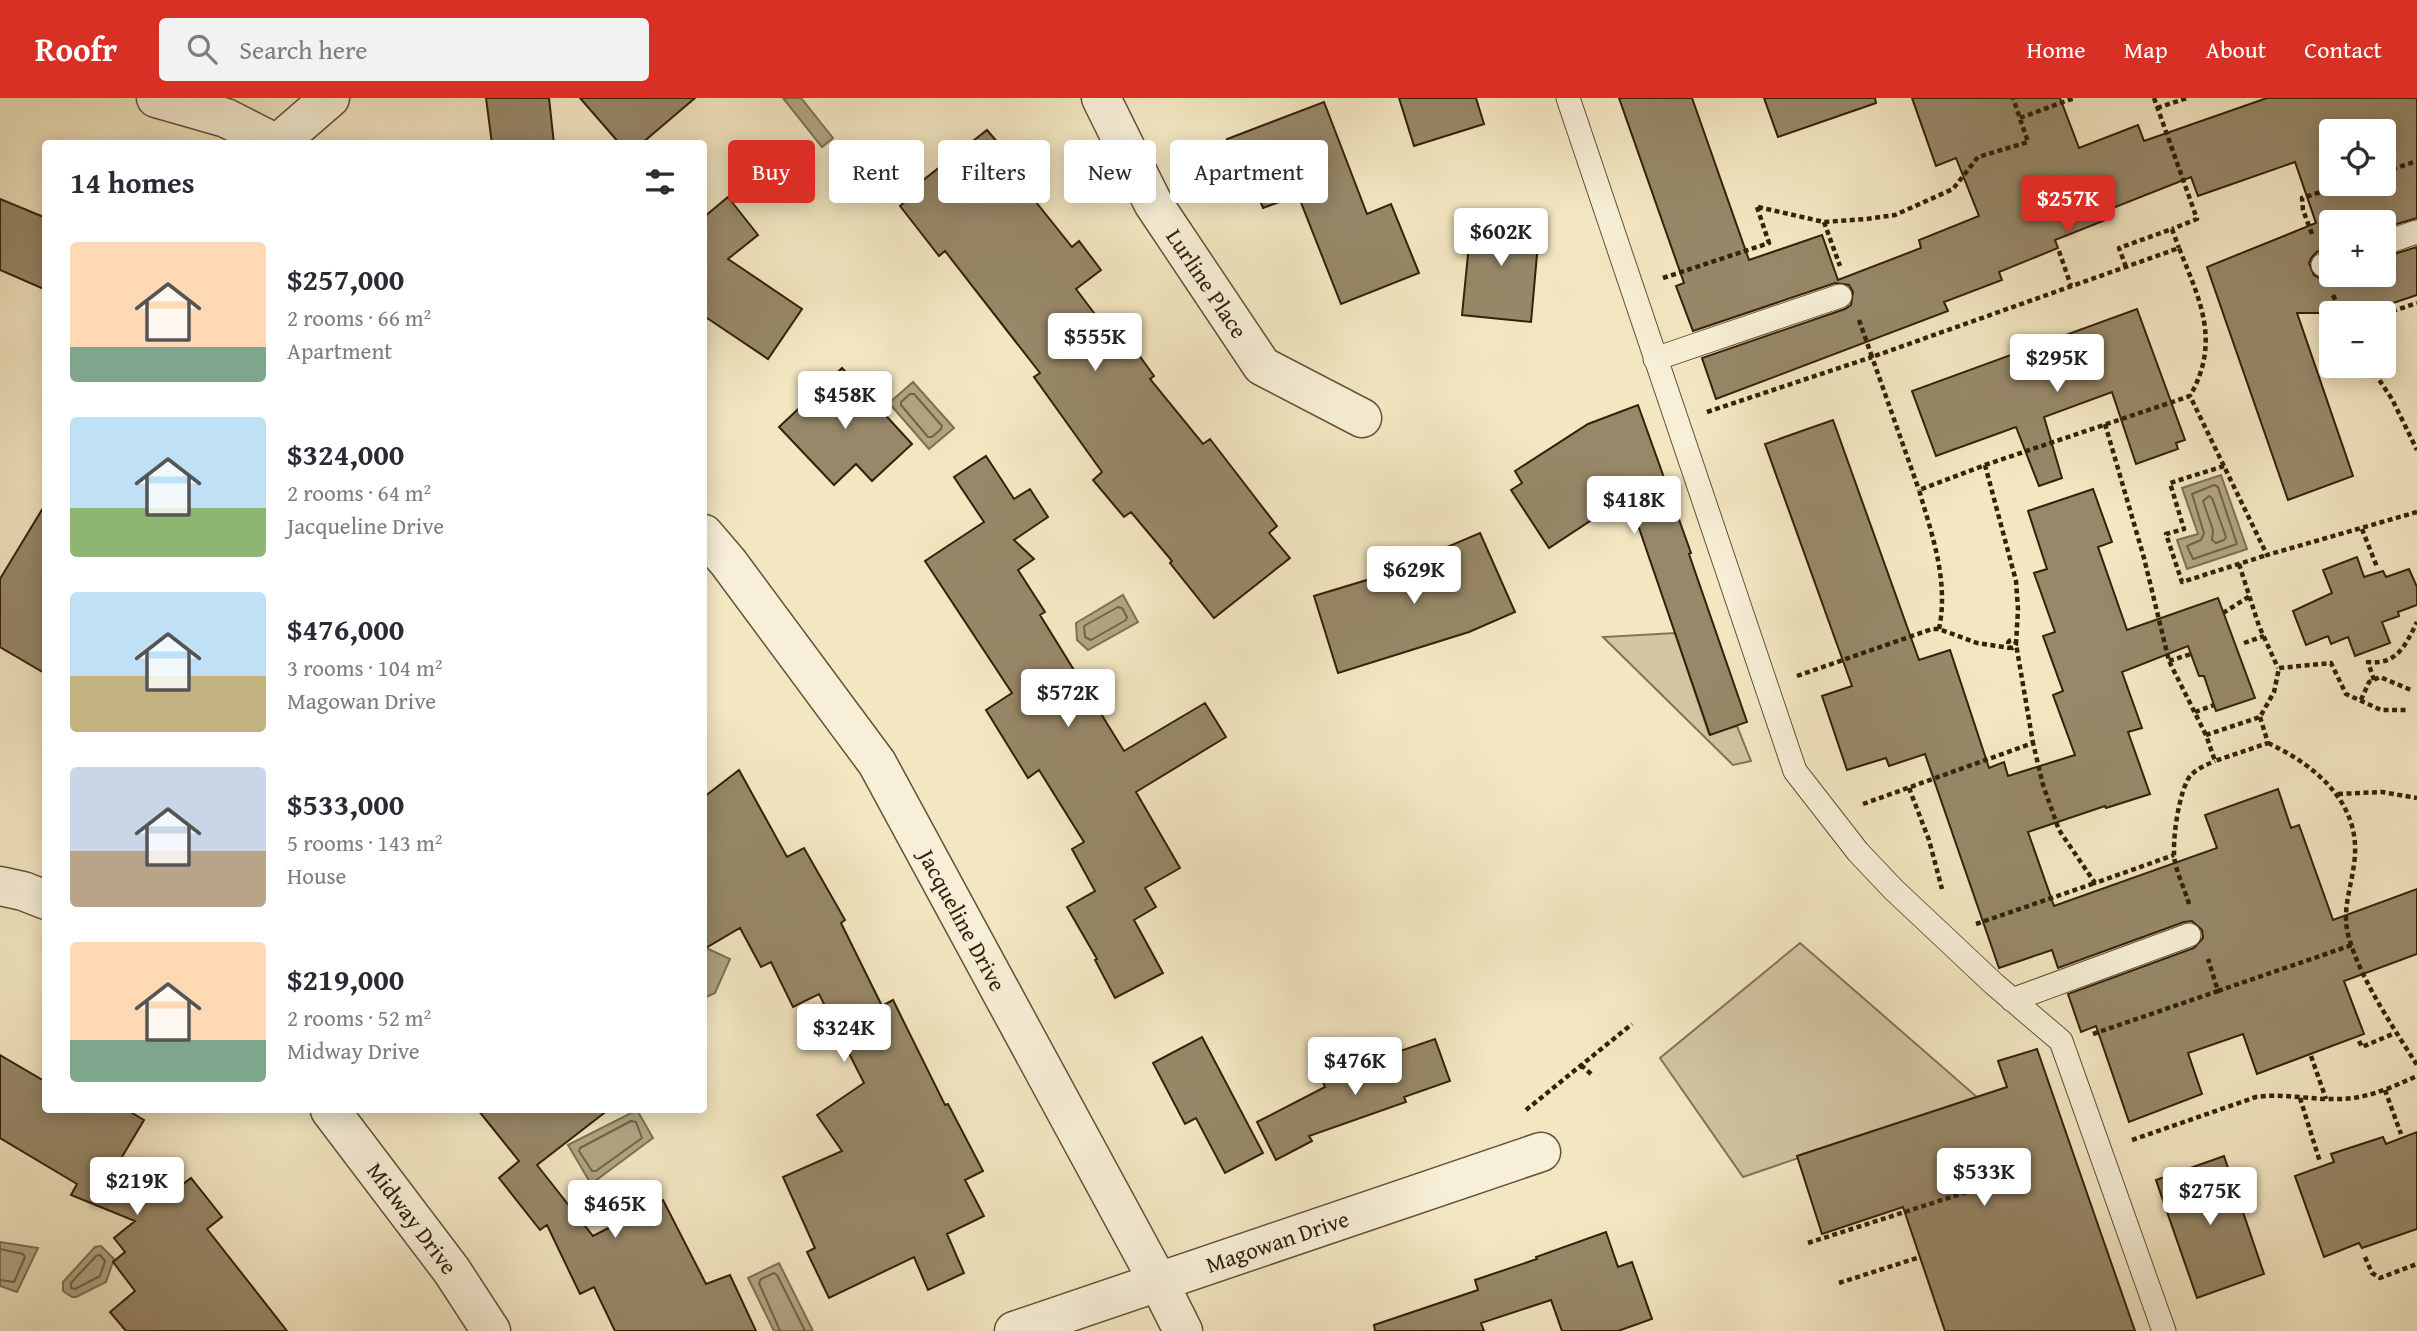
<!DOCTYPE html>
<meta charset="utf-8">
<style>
:root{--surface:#fff;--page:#f2f2f3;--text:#2b2b33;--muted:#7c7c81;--accent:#d93025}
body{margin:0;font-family:"Gentium Book Plus",serif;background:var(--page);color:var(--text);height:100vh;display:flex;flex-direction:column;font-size:26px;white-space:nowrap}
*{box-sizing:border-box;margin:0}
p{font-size:23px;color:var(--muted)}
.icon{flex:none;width:38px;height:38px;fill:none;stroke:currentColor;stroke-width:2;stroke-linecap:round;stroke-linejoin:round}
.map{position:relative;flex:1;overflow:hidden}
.sheet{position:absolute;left:42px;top:42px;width:665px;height:973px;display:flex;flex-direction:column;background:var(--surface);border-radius:7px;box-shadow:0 4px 18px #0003}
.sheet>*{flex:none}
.hud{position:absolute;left:728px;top:42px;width:665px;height:63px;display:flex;gap:14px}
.tools{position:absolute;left:2319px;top:21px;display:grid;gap:14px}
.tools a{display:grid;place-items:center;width:77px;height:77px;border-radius:7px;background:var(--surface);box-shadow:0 4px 18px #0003;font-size:35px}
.price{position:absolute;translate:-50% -60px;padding:0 16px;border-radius:7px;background:#fff;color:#222;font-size:23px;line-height:46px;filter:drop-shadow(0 2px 4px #0008)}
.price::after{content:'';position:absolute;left:50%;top:42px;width:21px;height:16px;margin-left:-10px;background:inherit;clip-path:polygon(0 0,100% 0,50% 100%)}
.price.selected{background:var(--accent);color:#fff}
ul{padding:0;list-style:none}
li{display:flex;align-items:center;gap:21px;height:175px;padding:0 28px}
li span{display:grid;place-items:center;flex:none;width:196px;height:140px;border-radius:7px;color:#555}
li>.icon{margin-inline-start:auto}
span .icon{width:84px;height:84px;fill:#fffc;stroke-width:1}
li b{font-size:30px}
h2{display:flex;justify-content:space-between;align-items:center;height:84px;padding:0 28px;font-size:30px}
.pill{padding:0 24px;border-radius:7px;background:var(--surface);box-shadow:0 4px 18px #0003;font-size:24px;line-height:63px}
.pill.selected{background:var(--accent);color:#fff}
header{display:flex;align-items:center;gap:42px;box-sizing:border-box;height:98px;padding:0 35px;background:var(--accent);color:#fff}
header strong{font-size:33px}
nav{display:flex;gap:38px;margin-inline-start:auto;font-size:24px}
.search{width:490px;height:63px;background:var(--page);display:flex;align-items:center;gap:18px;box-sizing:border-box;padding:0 24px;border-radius:7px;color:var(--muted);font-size:26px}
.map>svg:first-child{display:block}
.green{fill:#d2c5a2;stroke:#827355;stroke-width:2}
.water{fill:#b2a483;stroke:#7f7052;stroke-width:2}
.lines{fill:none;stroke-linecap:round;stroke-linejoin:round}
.shore{stroke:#726246;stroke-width:2}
.building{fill:#978869;stroke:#332108;stroke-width:2;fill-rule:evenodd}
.service-casing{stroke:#635236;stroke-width:25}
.minor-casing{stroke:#635236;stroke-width:41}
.path{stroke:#332108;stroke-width:4.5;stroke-dasharray:5 3.5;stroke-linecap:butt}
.service{stroke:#f7efd7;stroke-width:23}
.minor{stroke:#f7efd7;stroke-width:38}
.labels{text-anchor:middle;stroke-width:5;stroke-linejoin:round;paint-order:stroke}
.street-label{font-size:23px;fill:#332108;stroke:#f7efd7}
</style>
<header>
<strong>Roofr</strong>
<div class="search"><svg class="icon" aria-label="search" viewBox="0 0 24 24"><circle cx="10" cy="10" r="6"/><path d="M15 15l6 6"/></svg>Search here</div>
<nav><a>Home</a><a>Map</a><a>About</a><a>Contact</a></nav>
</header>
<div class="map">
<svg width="2417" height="1233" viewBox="0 0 2417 1233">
<rect width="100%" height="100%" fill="#f3e7c2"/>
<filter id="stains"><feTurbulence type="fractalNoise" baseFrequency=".00286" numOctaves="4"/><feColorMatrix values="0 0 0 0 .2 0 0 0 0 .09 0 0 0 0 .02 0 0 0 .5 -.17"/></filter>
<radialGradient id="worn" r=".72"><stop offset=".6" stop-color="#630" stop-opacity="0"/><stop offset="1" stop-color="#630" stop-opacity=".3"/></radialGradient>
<path class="green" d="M1675 535 1709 636 1737 628 1751 663 1733 667 1603 539Z
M1800 845 1977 999 1743 1079 1660 960Z"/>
<path class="water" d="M783 0H801L833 40 822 49Z
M913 284 954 330 929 351 889 305Z
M2221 377 2247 451 2187 471 2177 442 2198 436 2182 390Z
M1123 497 1138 524 1088 552 1077 542 1076 525Z
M704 849 730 861 715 895 704 900Z
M637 1012 653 1040 591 1086 568 1047Z
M0 1144 38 1150 17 1194 0 1188Z
M101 1148 114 1161 106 1184 76 1199H72L63 1193V1184L95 1149Z
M779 1165 813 1233H774L748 1180Z"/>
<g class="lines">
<path class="shore" d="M910 296H914L942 328 941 331 932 339H928L901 307V304Z
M2214 387 2218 389 2237 446 2193 461 2187 448 2201 442 2204 435 2192 396Z
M2209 398 2212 400 2226 439 2224 442 2216 445 2212 442 2213 432 2203 403Z
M1118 509 1122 510 1127 519 1126 522 1091 542 1085 539 1084 528Z
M631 1023 636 1024 642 1040 596 1073H592L579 1053 580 1050Z
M0 1151 23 1156 25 1159 14 1184 0 1182
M100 1157 105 1163 100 1178 75 1191 71 1190V1185L96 1158Z
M780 1233 759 1185 761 1181 774 1175 777 1177 805 1233"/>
</g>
<path class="building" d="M486 0H549L554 46H492Z
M580 0H695L641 46H620Z
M1399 0H1476L1484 26 1414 48Z
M1619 0H1692L1749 162 1822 137 1838 182 1921 150 1919 142 1979 118 1956 60 1936 68 1912 0H2060L2079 50 2138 27 2144 43 2267 0H2417V120L2384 130V124H2331V150L2317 154 2312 159 2309 165 2314 177 2321 181 2337 177H2384V159L2417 149V197L2364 215H2297L2353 378 2288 402 2207 169 2316 125 2295 64 2198 98 2191 79 2105 113 2108 121 2055 142 2058 150 1999 174 2002 182 1944 204 1948 213 1716 301 1702 260 1845 211 1851 207 1853 194 1849 187 1835 185 1693 233 1676 188 1684 185ZM2331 33H2384V86H2331Z
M1764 0H1875L1876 5 1778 39Z
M1324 4 1367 116 1391 106 1419 175 1341 206 1298 97 1263 110 1250 78 1242 80 1227 41Z
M987 32 1010 59 1019 52 1043 82 1028 94 1072 149 1079 143 1101 172 1076 191 1122 252 1131 246 1154 278 1150 281 1203 346 1210 341 1277 428 1269 435 1290 460 1214 520 1170 465 1172 463 1131 414 1124 419 1093 382 1102 374 1034 279 1040 275 945 153 939 158 900 108 920 91 917 87Z
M728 99 758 137 728 161 802 211 768 261 704 218V119Z
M0 101 46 120V192L0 172Z
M1472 116 1540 123 1531 224 1462 217Z
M2137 211 2185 342 2176 345 2178 351 2136 366 2112 294 2044 319 2062 380 2039 388 2016 329 1936 358 1912 293Z
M842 270 912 346 872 383 856 366 834 387 779 329Z
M1638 307 1691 455 1689 456 1747 624 1710 637 1628 398 1549 450 1511 392 1522 385 1515 373 1588 326Z
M1833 322 1919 562 1950 552 1989 670 2004 664 2008 678 2075 657 2053 597 2063 593 2043 538 2055 534 2034 475 2047 471 2028 413 2093 391 2112 444 2098 449 2127 532 2218 500 2255 600 2216 613 2204 578H2199L2188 548 2122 574 2142 630 2128 634 2150 696 2106 710 2105 708 2028 734 2054 808 2217 750 2205 717 2278 691 2291 730 2299 727 2333 822 2417 791V856L2344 883 2364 936 2257 976 2243 936 2188 955 2202 996 2129 1024 2096 928 2081 934 2068 896 2194 850 2203 840 2202 832 2192 823 2184 824 2058 870 2052 852 1999 870 1925 656 1889 668 1886 660 1847 672 1822 598 1852 588 1765 346Z
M986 358 1014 401 1030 391 1048 419 1014 442 1034 461 1018 472 1045 514 1040 517 1124 653 1205 605 1226 639 1136 694 1180 770 1145 790 1156 809 1134 822 1163 875 1115 900 1095 862 1097 861 1067 809 1095 793 1072 751 1084 744 1039 672 1028 680 986 612 1012 595 925 463 984 424 954 379Z
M46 405V576L0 549V481Z
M1480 435 1515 514 1469 534 1338 575 1314 498 1423 465 1421 460Z
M2357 459 2364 479 2383 473 2386 479 2409 471 2417 489V507L2398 514 2399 518 2382 524 2390 545 2355 558 2348 539 2331 546 2328 538 2306 547 2293 513 2332 495 2323 472Z
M739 672 787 759 804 750 845 822 841 825 882 908 893 902 945 1007 948 1006 983 1073 965 1082 984 1118 947 1136 964 1175 928 1192 914 1159 829 1200 807 1154 815 1150 783 1079 842 1053 817 1017 864 985 819 896 793 909 771 864 761 869 740 830 704 851V699Z
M1202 939 1263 1055 1225 1075 1196 1020 1185 1026 1153 965Z
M1435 941 1450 983 1404 999 1406 1004 1309 1038 1312 1043 1276 1062 1257 1024 1325 989 1323 984 1376 966 1374 962Z
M2037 951 2098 1127 2135 1233H1945L1903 1109 1822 1136 1797 1058 2007 989 1998 963Z
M0 957 46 984V1012H127L144 1022 113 1074 161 1103 191 1080 222 1119 207 1131 287 1233H126L110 1214 135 1193 113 1164 125 1154 114 1140 135 1123 71 1097 77 1086 0 1040Z
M478 1012H608L537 1067 593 1138 663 1102 706 1186 730 1177 756 1233H615L594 1189 580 1196 547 1127 540 1132 499 1080 519 1063Z
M2417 1034V1131L2362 1150 2359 1145 2324 1159 2295 1078 2334 1064 2331 1056 2383 1039 2386 1046Z
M2224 1058 2264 1176 2197 1200 2156 1082Z
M1606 1134 1618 1169 1632 1164 1652 1221 1618 1233H1562L1551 1202 1481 1225 1484 1233H1375L1374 1227 1478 1192 1475 1182 1537 1161 1536 1159Z"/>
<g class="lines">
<g class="service-casing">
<path id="service" d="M1568 0 1795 673 1858 754 1893 791 1994 886 2061 943 2164 1233
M2384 145 2417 134
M2323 167 2331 164
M1655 261 1840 198
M2012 902 2189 837"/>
</g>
<g class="minor-casing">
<g id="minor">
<path d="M156 0 226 20 277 46"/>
<path id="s1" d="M1101 0 1153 105 1262 268 1362 320"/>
<path d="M277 46 330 0"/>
<path id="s2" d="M704 436 728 464 877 665 1159 1185 1183 1233"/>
<path d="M0 788 23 793 46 802"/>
<path id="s3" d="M330 1012 452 1173 491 1233"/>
<path id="s4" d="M1014 1233 1541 1054"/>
</g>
</g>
<path class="path" d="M2154 0 2197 121 2172 131
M2157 10 2187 0
M2020 20 2074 0
M2384 74 2417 63
M1758 109 1824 124 1866 121 1895 117 1953 91 1978 59 2028 44 2013 0
M1824 124 1840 168
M2312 136 2303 112 2302 100 2346 86
M2059 153 2071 188
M2126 169 2119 150 2172 131 2179 150
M1663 180 1769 145 1757 109
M2333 197 2341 215
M2384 216 2417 205
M1859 222 1872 259 2179 150C2200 203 2221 243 2190 298
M2370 268 2392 301 2417 352
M1707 314 1872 259 1919 392
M2105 326 2144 460 2169 563 2206 637
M1985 367 2190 298 2267 457 2417 414
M2224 368 2170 385 2184 431 2166 436 2182 484 2267 457
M2362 431 2377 469
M2239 466 2259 528 2278 570
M2223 515 2250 498
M1939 531C1949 483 1932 437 1919 392L1985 367 2016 483 2018 511 2016 546 2033 645
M2008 546a4 4 0 1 1 8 0a4 4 0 1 1-8 0Z
M2244 545 2264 538
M2169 563 2191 556
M1797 578 1932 531H1939L1977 545 2010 550
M2374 582 2368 564C2397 567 2405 548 2417 524
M2361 602 2369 584 2380 579 2411 592
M2195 614 2214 607
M2260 619 2268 645 2215 663 2206 637 2260 619 2274 594 2279 570 2331 565 2346 596 2381 612H2407
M2268 645C2317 668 2363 707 2354 766 2351 791 2341 814 2349 840 2361 882 2393 929 2417 967
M1909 690 1929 742 1942 791
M2338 696 2382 694 2417 700
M1863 706 2033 645 2043 687 2059 732 2095 785 2174 757
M2189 806C2185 792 2178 778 2175 764 2171 747 2179 690 2191 677 2198 670 2206 667 2215 663
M1976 826 2095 785
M2218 893 2352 847
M2093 936 2218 893 2208 861
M2359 943 2362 949 2395 935
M2311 958 2326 1001
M1581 967 1591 976
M2385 992 2401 1036
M2300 1000 2320 1064
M1526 1012 1632 926
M2132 1042 2256 999C2283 995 2311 1002 2339 1001 2367 1001 2392 989 2417 978
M1808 1145 1995 1085
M2365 1159 2372 1175 2380 1180 2417 1166
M1839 1185 1920 1159"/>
<use href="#service" class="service"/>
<use href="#minor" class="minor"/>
</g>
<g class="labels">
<g class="street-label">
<text dy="8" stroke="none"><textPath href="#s1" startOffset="214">Lurline Place</textPath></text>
<text dy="8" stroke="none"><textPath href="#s2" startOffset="466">Jacqueline Drive</textPath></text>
<text dy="8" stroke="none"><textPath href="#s3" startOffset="136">Midway Drive</textPath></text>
<text dy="8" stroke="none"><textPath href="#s4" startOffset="278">Magowan Drive</textPath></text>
</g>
</g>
<rect width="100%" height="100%" filter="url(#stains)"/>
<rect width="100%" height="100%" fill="url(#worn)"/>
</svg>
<div class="tools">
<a><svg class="icon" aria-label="locate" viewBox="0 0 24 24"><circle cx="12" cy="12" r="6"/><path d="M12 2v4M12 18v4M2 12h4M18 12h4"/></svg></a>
<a>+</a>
<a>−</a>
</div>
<b class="price selected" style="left:2068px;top:137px">$257K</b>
<b class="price" style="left:1501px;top:170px">$602K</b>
<b class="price" style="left:1095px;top:275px">$555K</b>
<b class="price" style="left:2057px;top:296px">$295K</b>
<b class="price" style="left:845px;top:333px">$458K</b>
<b class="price" style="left:1634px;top:438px">$418K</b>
<b class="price" style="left:1414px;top:508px">$629K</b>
<b class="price" style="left:1068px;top:631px">$572K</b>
<b class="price" style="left:844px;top:966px">$324K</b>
<b class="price" style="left:1355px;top:999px">$476K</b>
<b class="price" style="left:1984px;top:1110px">$533K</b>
<b class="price" style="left:137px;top:1119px">$219K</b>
<b class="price" style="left:2210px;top:1129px">$275K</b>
<b class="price" style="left:615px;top:1142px">$465K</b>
<div class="hud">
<a class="pill selected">Buy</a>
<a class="pill">Rent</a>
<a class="pill">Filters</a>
<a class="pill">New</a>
<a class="pill">Apartment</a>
</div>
<section class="sheet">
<h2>14 homes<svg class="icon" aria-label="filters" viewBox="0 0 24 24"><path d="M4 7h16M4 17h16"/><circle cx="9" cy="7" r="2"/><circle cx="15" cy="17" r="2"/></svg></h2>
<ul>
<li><span style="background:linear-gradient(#ffd9b3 75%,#7fa58c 0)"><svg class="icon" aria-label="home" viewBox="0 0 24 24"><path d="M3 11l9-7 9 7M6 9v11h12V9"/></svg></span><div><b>$257,000</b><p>2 rooms · 66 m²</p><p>Apartment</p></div></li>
<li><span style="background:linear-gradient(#bfe0f5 65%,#8fb573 0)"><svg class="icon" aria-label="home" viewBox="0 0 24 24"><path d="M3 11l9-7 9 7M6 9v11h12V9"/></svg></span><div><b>$324,000</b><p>2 rooms · 64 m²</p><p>Jacqueline Drive</p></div></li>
<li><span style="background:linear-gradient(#bfe0f5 60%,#c2b280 0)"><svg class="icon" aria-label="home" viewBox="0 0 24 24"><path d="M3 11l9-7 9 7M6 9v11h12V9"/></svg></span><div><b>$476,000</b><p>3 rooms · 104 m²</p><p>Magowan Drive</p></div></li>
<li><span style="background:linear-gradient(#c9d6e8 60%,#b9a48a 0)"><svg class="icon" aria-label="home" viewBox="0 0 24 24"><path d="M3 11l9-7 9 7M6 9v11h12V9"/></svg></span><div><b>$533,000</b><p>5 rooms · 143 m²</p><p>House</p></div></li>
<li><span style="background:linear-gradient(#ffd9b3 70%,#7fa58c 0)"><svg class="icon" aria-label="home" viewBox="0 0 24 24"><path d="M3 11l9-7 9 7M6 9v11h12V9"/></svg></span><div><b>$219,000</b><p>2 rooms · 52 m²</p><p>Midway Drive</p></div></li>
</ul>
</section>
</div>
